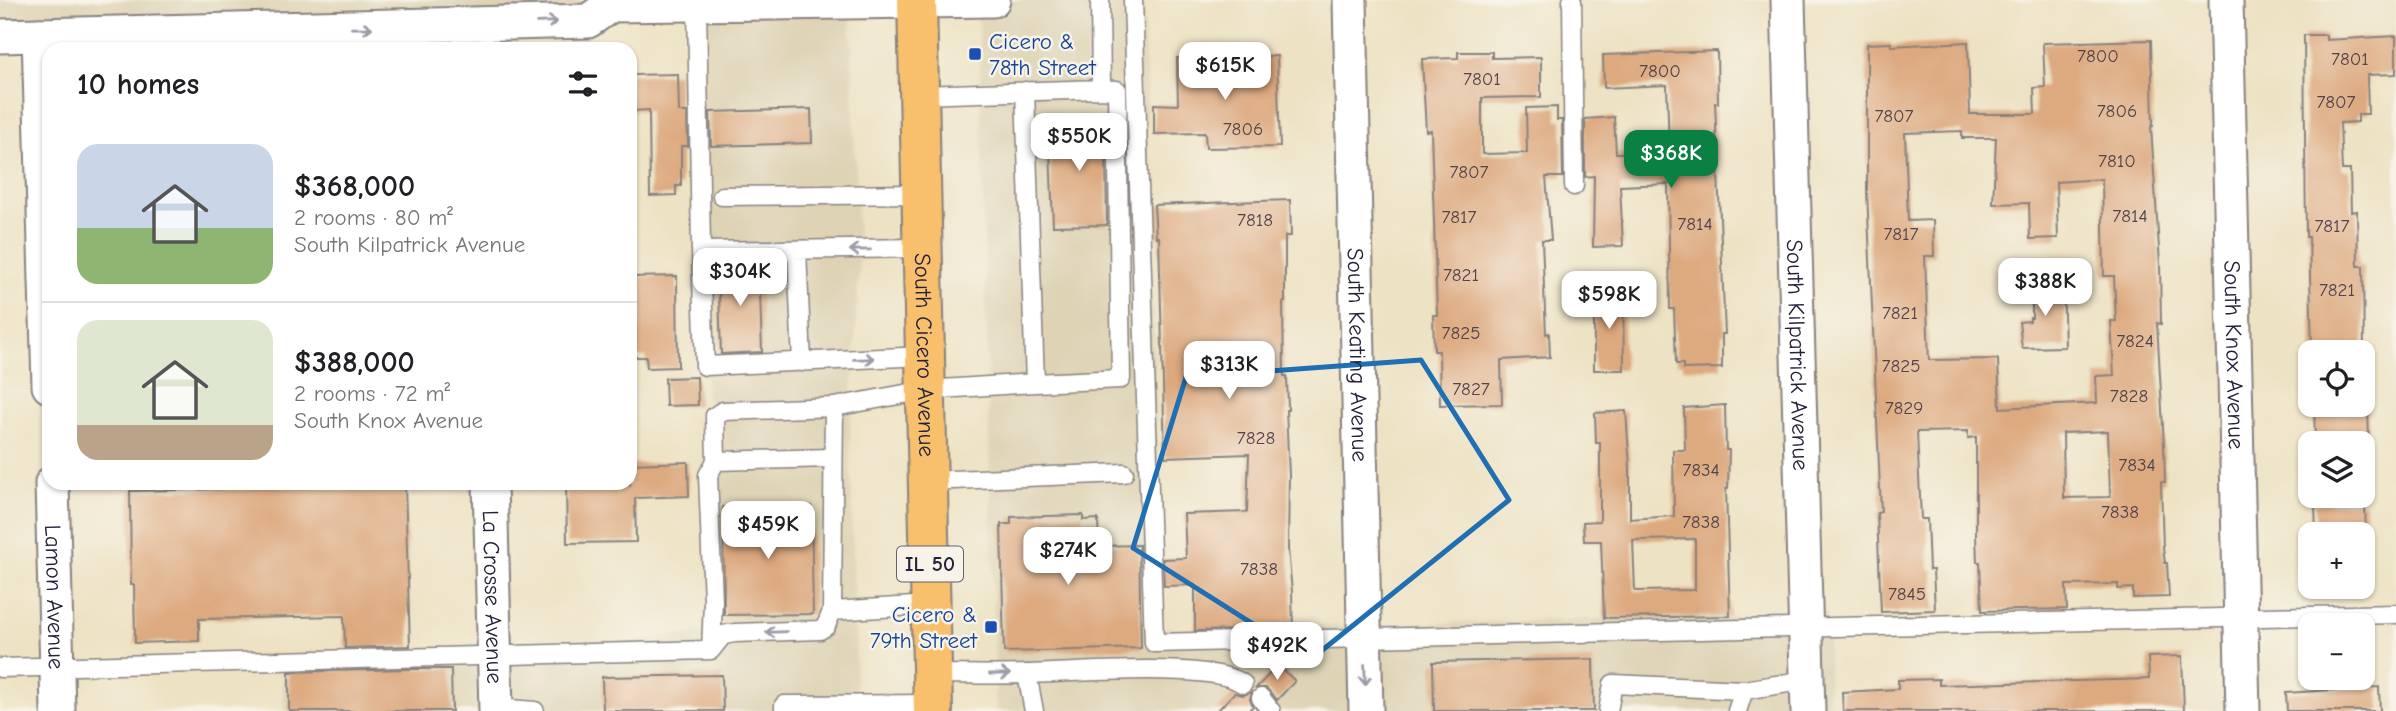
<!DOCTYPE html>
<meta charset="utf-8">
<style>
:root{--surface:#fff;--page:#f2f2f2;--text:#202124;--muted:#757577;--line:#e0e0e0;--accent:#0b8043}
body{margin:0;font-family:"Comic Neue",sans-serif;background:var(--page);color:var(--text);height:100vh;display:flex;flex-direction:column;font-size:26px;white-space:nowrap}
*{box-sizing:border-box;margin:0}
p{font-size:23px;color:var(--muted)}
.icon{flex:none;width:38px;height:38px;fill:none;stroke:currentColor;stroke-width:2;stroke-linecap:round;stroke-linejoin:round}
.map{position:relative;flex:1;overflow:hidden}
.sheet{position:absolute;left:42px;top:42px;width:595px;height:448px;display:flex;flex-direction:column;background:var(--surface);border-radius:21px;box-shadow:0 2px 5px #0004}
.sheet>*{flex:none}
.fabs{position:absolute;left:2298px;top:340px;display:grid;gap:14px}
.fabs a{display:grid;place-items:center;width:77px;height:77px;border-radius:14px;background:var(--surface);box-shadow:0 2px 5px #0004;font-size:35px}
.price{position:absolute;translate:-50% -60px;padding:0 16px;border-radius:14px;background:#fff;color:#222;font-size:23px;line-height:46px;filter:drop-shadow(0 2px 4px #0008)}
.price::after{content:'';position:absolute;left:50%;top:42px;width:21px;height:16px;margin-left:-10px;background:inherit;clip-path:polygon(0 0,100% 0,50% 100%)}
.price.current{background:var(--accent);color:#fff}
ul{padding:0;list-style:none}
li{display:flex;align-items:center;gap:21px;height:175px;padding:0 35px}
li+li{border-top:2px solid var(--line)}
li span{display:grid;place-items:center;flex:none;width:196px;height:140px;border-radius:21px;color:#555}
li>.icon{margin-inline-start:auto}
span .icon{width:84px;height:84px;fill:#fffc;stroke-width:1}
li b{font-size:30px}
h2{display:flex;justify-content:space-between;align-items:center;height:84px;padding:0 35px;font-size:30px}
.map>svg:first-child{display:block}
.built{fill:#ded3b5}
.building{fill:#dda97f;fill-rule:evenodd}
.lines{fill:none;stroke-linecap:round;stroke-linejoin:round}
.service-casing{stroke:#88827f;stroke-width:21}
.minor-casing{stroke:#88827f;stroke-width:37}
.primary-casing{stroke:#88827f;stroke-width:42}
.service{stroke:#fff;stroke-width:18}
.minor{stroke:#fff;stroke-width:33}
.primary{stroke:#f8bf6c;stroke-width:38}
.oneway{stroke:#9c9ca7}
.marked{fill:none;stroke:#1f6fb2;stroke-width:5;stroke-linejoin:round}
.transit-dot{fill:#1a4fb4;stroke:#f7f3e8;stroke-width:2.5}
.labels{text-anchor:middle;stroke-width:5;stroke-linejoin:round;paint-order:stroke}
.number-label{font-size:19px;fill:#51444c}
.shield{fill:#f7f3e8;stroke:#62616f;stroke-width:2}
.shield-label{font-size:21px;font-weight:bold;fill:#22223b}
.transit-label{font-size:23px;fill:#164399;stroke:#f7f3e8;text-anchor:start}
.street-label{font-size:23px;fill:#22223b;stroke:#f7f3e8}
</style>
<div class="map">
<svg width="2396" height="711" viewBox="0 0 2396 711">
<rect width="100%" height="100%" fill="#f7f3e8"/>
<filter id="ink" filterUnits="userSpaceOnUse"><feTurbulence type="fractalNoise" baseFrequency=".0143" numOctaves="2"/><feDisplacementMap in="SourceGraphic" scale="14" xChannelSelector="R" yChannelSelector="G"/><feConvolveMatrix kernelMatrix="1 2 1 2 8 2 1 2 1" color-interpolation-filters="sRGB"/></filter>
<filter id="wash" filterUnits="userSpaceOnUse"><feTurbulence type="fractalNoise" baseFrequency=".00686" numOctaves="4" result="noise"/><feDisplacementMap in="SourceGraphic" scale="28" xChannelSelector="R" yChannelSelector="G"/><feGaussianBlur stdDeviation="1.57" result="paint"/><feColorMatrix in="noise" values="0 0 0 0 0 0 0 0 0 0 0 0 0 0 0 0 0 1.4 0 .05"/><feComposite in="paint" operator="in"/></filter>
<g filter="url(#wash)">
<rect width="100%" height="100%" fill="#ede2c3"/>
<path class="built" d="M0 0H850L859 269 850 429 857 711H284L282 661 533 655 722 629 705 366 696 9 0 22Z
M978 0H1144L1162 630 1827 613 1829 711H996Z"/>
<g id="blocks">
<path class="building" d="M2304 35H2326V40L2396 36V74L2367 75 2368 114H2358V122L2340 123 2342 170H2350L2351 212 2357 211 2358 266H2363L2364 352H2312L2309 237H2306Z
M2151 40 2153 126 2151 127 2160 264 2161 324 2157 323 2164 445 2165 482H2161L2163 548 2165 563H2167L2169 597 2133 598V588L2118 589V584L2066 585 2067 609 1982 611 1980 562H1977L1976 535V437L1968 438V431L1917 432 1921 519H1927L1929 570H1933L1935 610 1881 612 1877 513 1881 512 1867 191V44L1891 43V46L1968 42 1970 114H2035L2034 88 2045 87 2043 43ZM1962 131V138H1996L1993 204 2029 203 2030 239 2058 238 2056 182 2102 179 2104 276H2114L2116 321H2111L2114 375 2096 376 2097 403 2000 408 1998 359 1929 360 1925 256H1934L1933 220 1908 221 1905 133ZM2108 431 2110 497 2064 498 2063 433Z
M1717 51 1718 103H1715L1725 334H1722V368L1683 369V364H1676L1674 309H1670L1668 184 1620 186 1623 246 1593 247 1594 176 1585 177V119L1614 117 1616 153 1669 152 1667 85 1604 88 1603 55Z
M1458 52H1492V58L1541 57V97L1482 98V154L1527 153 1526 108 1557 107V120H1562L1563 177H1546L1551 240H1542L1546 334 1549 333 1550 357 1501 360 1502 404 1440 405 1439 351H1434L1433 315H1437L1431 130 1426 131 1422 59 1458 58Z
M1277 56 1280 147 1206 148 1205 133 1154 134V104L1178 105 1177 58Z
M678 74 679 112H687L688 146H681V186H676V195L650 196 649 110 631 111V75Z
M811 109 812 143 711 146 710 112Z
M1103 119 1106 149 1107 225 1053 226 1050 150H1053L1054 120Z
M1290 200 1291 236H1285V302H1283L1284 376H1287L1288 410H1286L1289 475 1288 549 1292 592 1293 629 1195 631V585L1164 586 1163 559 1186 558 1184 514 1247 512 1249 454 1165 457 1159 237H1156L1154 205Z
M718 262H759L762 352 721 354Z
M677 276 678 367 647 368 646 357H630V277Z
M2063 282 2065 347 2022 348 2019 322 2030 321V318H2032V284Z
M1623 292 1624 370H1594V293Z
M697 377 698 405 666 406 665 378Z
M2314 404H2368L2369 443H2315Z
M1725 405 1726 450H1729L1728 489H1726L1730 616 1604 618 1601 541H1584L1583 522 1600 521V443H1596L1595 413 1626 411 1630 468V519L1674 516 1673 450H1685L1684 408ZM1695 539V590L1635 591 1633 540Z
M688 462 689 496 635 498 636 542 567 543 566 486 630 485V464Z
M221 483H319V486L405 485 410 646 345 648 344 616 199 619V641L135 643 134 585H131L130 491 221 489Z
M2365 503 2366 534H2316L2315 504Z
M811 506 813 614 724 615 723 507Z
M1083 515V520L1098 519 1099 546 1139 545 1141 648 1004 652 1001 524H1011V517Z
M2182 656 2184 711H1843L1842 692 1898 689V680L1939 679V685L2149 679 2148 657Z
M1593 659 1594 711H1434L1433 662Z
M1278 665 1295 681 1277 700 1266 688H1256Z
M410 669H451L452 711H289V672Z
M722 675 723 711H603L602 677Z
M2379 687 2380 711H2287L2286 693Z
M1252 692 1250 699 1253 706 1248 711H1217L1234 693 1243 695Z"/>
</g>
</g>
<g filter="url(#ink)">
<use href="#blocks" fill-opacity="0" stroke="#88827f" stroke-width="2"/>
<g class="lines">
<g class="service-casing">
<path id="service" d="M1133 0 1154 643C1568 636 1982 620 2396 614
M1572 0 1574 186
M697 3 701 251 705 366 925 356
M919 95 1101 89 1100 0
M722 196 921 194
M701 251 923 248
M797 251 802 362
M1035 383 1121 379 1117 90 1101 89
M834 407 832 611 930 605
M832 458 716 461 715 416 723 411 834 407 926 390 1035 383 1025 91
M928 481 1124 473
M711 650 713 601 708 475 716 461
M711 650 723 635 735 633 820 630 826 626 832 611
M0 668 711 650
M932 674C965 674 997 675 1029 674 1070 673 1216 661 1243 684
M1027 674 1034 711
M1261 698 1271 711
M496 708 535 711
M784 711V705L933 704
M1608 711 1613 684 1744 690 1807 680
M1737 711 1744 690"/>
</g>
<g class="minor-casing">
<g id="minor">
<path id="s1" d="M1350 0 1366 711"/>
<path id="s2" d="M1788 0 1808 711"/>
<path id="s3" d="M2226 0 2243 711"/>
<path d="M39 35 49 386"/>
<path d="M0 36 588 21 611 5 993 0"/>
<path id="s4" d="M52 483 58 711"/>
<path id="s5" d="M490 483 496 711"/>
</g>
</g>
<g class="primary-casing">
<g id="primary">
<path id="s6" d="M917 0 933 711"/>
</g>
</g>
<use href="#service" class="service"/>
<use href="#minor" class="minor"/>
<use href="#primary" class="primary"/>
</g>
<defs><path id="oneway-shaft" d="M-6 0H5M1.5-3L5.5 0L1.5 3" fill="none" stroke-width="1.6" stroke-linecap="round" stroke-linejoin="round" transform="scale(1.75)"/></defs>
<g class="oneway">
<use href="#oneway-shaft" transform="translate(547 22) rotate(-2)"/>
<use href="#oneway-shaft" transform="translate(362 28) rotate(-1)"/>
<use href="#oneway-shaft" transform="translate(860 250) rotate(179)"/>
<use href="#oneway-shaft" transform="translate(864 359) rotate(-2)"/>
<use href="#oneway-shaft" transform="translate(776 632) rotate(178)"/>
<use href="#oneway-shaft" transform="translate(1000 674)"/>
<use href="#oneway-shaft" transform="translate(1365 675) rotate(88)"/>
</g>
</g>
<path class="marked" d="M1421 360 1509 500 1310 660 1133 548 1186 377Z"/>
<g class="transit-dot">
<rect x="968" y="47" width="14" height="14" rx="3.5"/>
<rect x="984" y="620" width="14" height="14" rx="3.5"/>
</g>
<g class="labels">
<g class="number-label">
<text x="2098" y="62">7800</text>
<text x="2350" y="65">7801</text>
<text x="1660" y="77">7800</text>
<text x="1482" y="85">7801</text>
<text x="2336" y="108">7807</text>
<text x="2117" y="117">7806</text>
<text x="1894" y="122">7807</text>
<text x="1243" y="135">7806</text>
<text x="2117" y="167">7810</text>
<text x="1469" y="178">7807</text>
<text x="2130" y="222">7814</text>
<text x="1459" y="223">7817</text>
<text x="1255" y="226">7818</text>
<text x="1695" y="230">7814</text>
<text x="2332" y="232">7817</text>
<text x="1901" y="240">7817</text>
<text x="1461" y="281">7821</text>
<text x="2337" y="296">7821</text>
<text x="1900" y="319">7821</text>
<text x="1461" y="339">7825</text>
<text x="2135" y="347">7824</text>
<text x="1901" y="372">7825</text>
<text x="1471" y="395">7827</text>
<text x="2129" y="402">7828</text>
<text x="1904" y="414">7829</text>
<text x="1256" y="444">7828</text>
<text x="2137" y="471">7834</text>
<text x="1701" y="476">7834</text>
<text x="2120" y="518">7838</text>
<text x="1701" y="528">7838</text>
<text x="1259" y="575">7838</text>
<text x="1907" y="600">7845</text>
</g>
<rect class="shield" x="897" y="546.5" width="66" height="35" rx="5"/>
<g class="shield-label">
<text x="930" y="571">IL 50</text>
</g>
<g class="transit-label">
<text x="989" y="49">Cicero &amp;<tspan x="989" dy="26">78th Street</tspan></text>
<text x="977" y="622" text-anchor="end">Cicero &amp;<tspan x="977" dy="26">79th Street</tspan></text>
</g>
<g class="street-label">
<text dy="8" stroke="none"><textPath href="#s6" startOffset="355">South Cicero Avenue</textPath></text>
<text dy="8" stroke="none"><textPath href="#s2" startOffset="355">South Kilpatrick Avenue</textPath></text>
<text dy="8" stroke="none"><textPath href="#s3" startOffset="355">South Knox Avenue</textPath></text>
<text dy="8" stroke="none"><textPath href="#s1" startOffset="355">South Keating Avenue</textPath></text>
<text dy="8" stroke="none"><textPath href="#s4" startOffset="114">Lamon Avenue</textPath></text>
<text dy="8" stroke="none"><textPath href="#s5" startOffset="114">La Crosse Avenue</textPath></text>
</g>
</g>
</svg>
<div class="fabs">
<a><svg class="icon" aria-label="locate" viewBox="0 0 24 24"><circle cx="12" cy="12" r="6"/><path d="M12 2v4M12 18v4M2 12h4M18 12h4"/></svg></a>
<a><svg class="icon" aria-label="layers" viewBox="0 0 24 24"><path d="M12 4l9 5-9 5-9-5zM3 14l9 5 9-5"/></svg></a>
<a>+</a>
<a>−</a>
</div>
<b class="price" style="left:1225px;top:102px">$615K</b>
<b class="price" style="left:1079px;top:173px">$550K</b>
<b class="price current" style="left:1671px;top:190px">$368K</b>
<b class="price" style="left:740px;top:308px">$304K</b>
<b class="price" style="left:2045px;top:318px">$388K</b>
<b class="price" style="left:1609px;top:331px">$598K</b>
<b class="price" style="left:1229px;top:401px">$313K</b>
<b class="price" style="left:768px;top:561px">$459K</b>
<b class="price" style="left:1068px;top:587px">$274K</b>
<b class="price" style="left:1277px;top:682px">$492K</b>
<section class="sheet">
<h2>10 homes<svg class="icon" aria-label="filters" viewBox="0 0 24 24"><path d="M4 7h16M4 17h16"/><circle cx="9" cy="7" r="2"/><circle cx="15" cy="17" r="2"/></svg></h2>
<ul>
<li><span style="background:linear-gradient(#c9d6e8 60%,#8fb573 0)"><svg class="icon" aria-label="home" viewBox="0 0 24 24"><path d="M3 11l9-7 9 7M6 9v11h12V9"/></svg></span><div><b>$368,000</b><p>2 rooms · 80 m²</p><p>South Kilpatrick Avenue</p></div></li>
<li><span style="background:linear-gradient(#dfe7d0 75%,#b9a48a 0)"><svg class="icon" aria-label="home" viewBox="0 0 24 24"><path d="M3 11l9-7 9 7M6 9v11h12V9"/></svg></span><div><b>$388,000</b><p>2 rooms · 72 m²</p><p>South Knox Avenue</p></div></li>
</ul>
</section>
</div>
